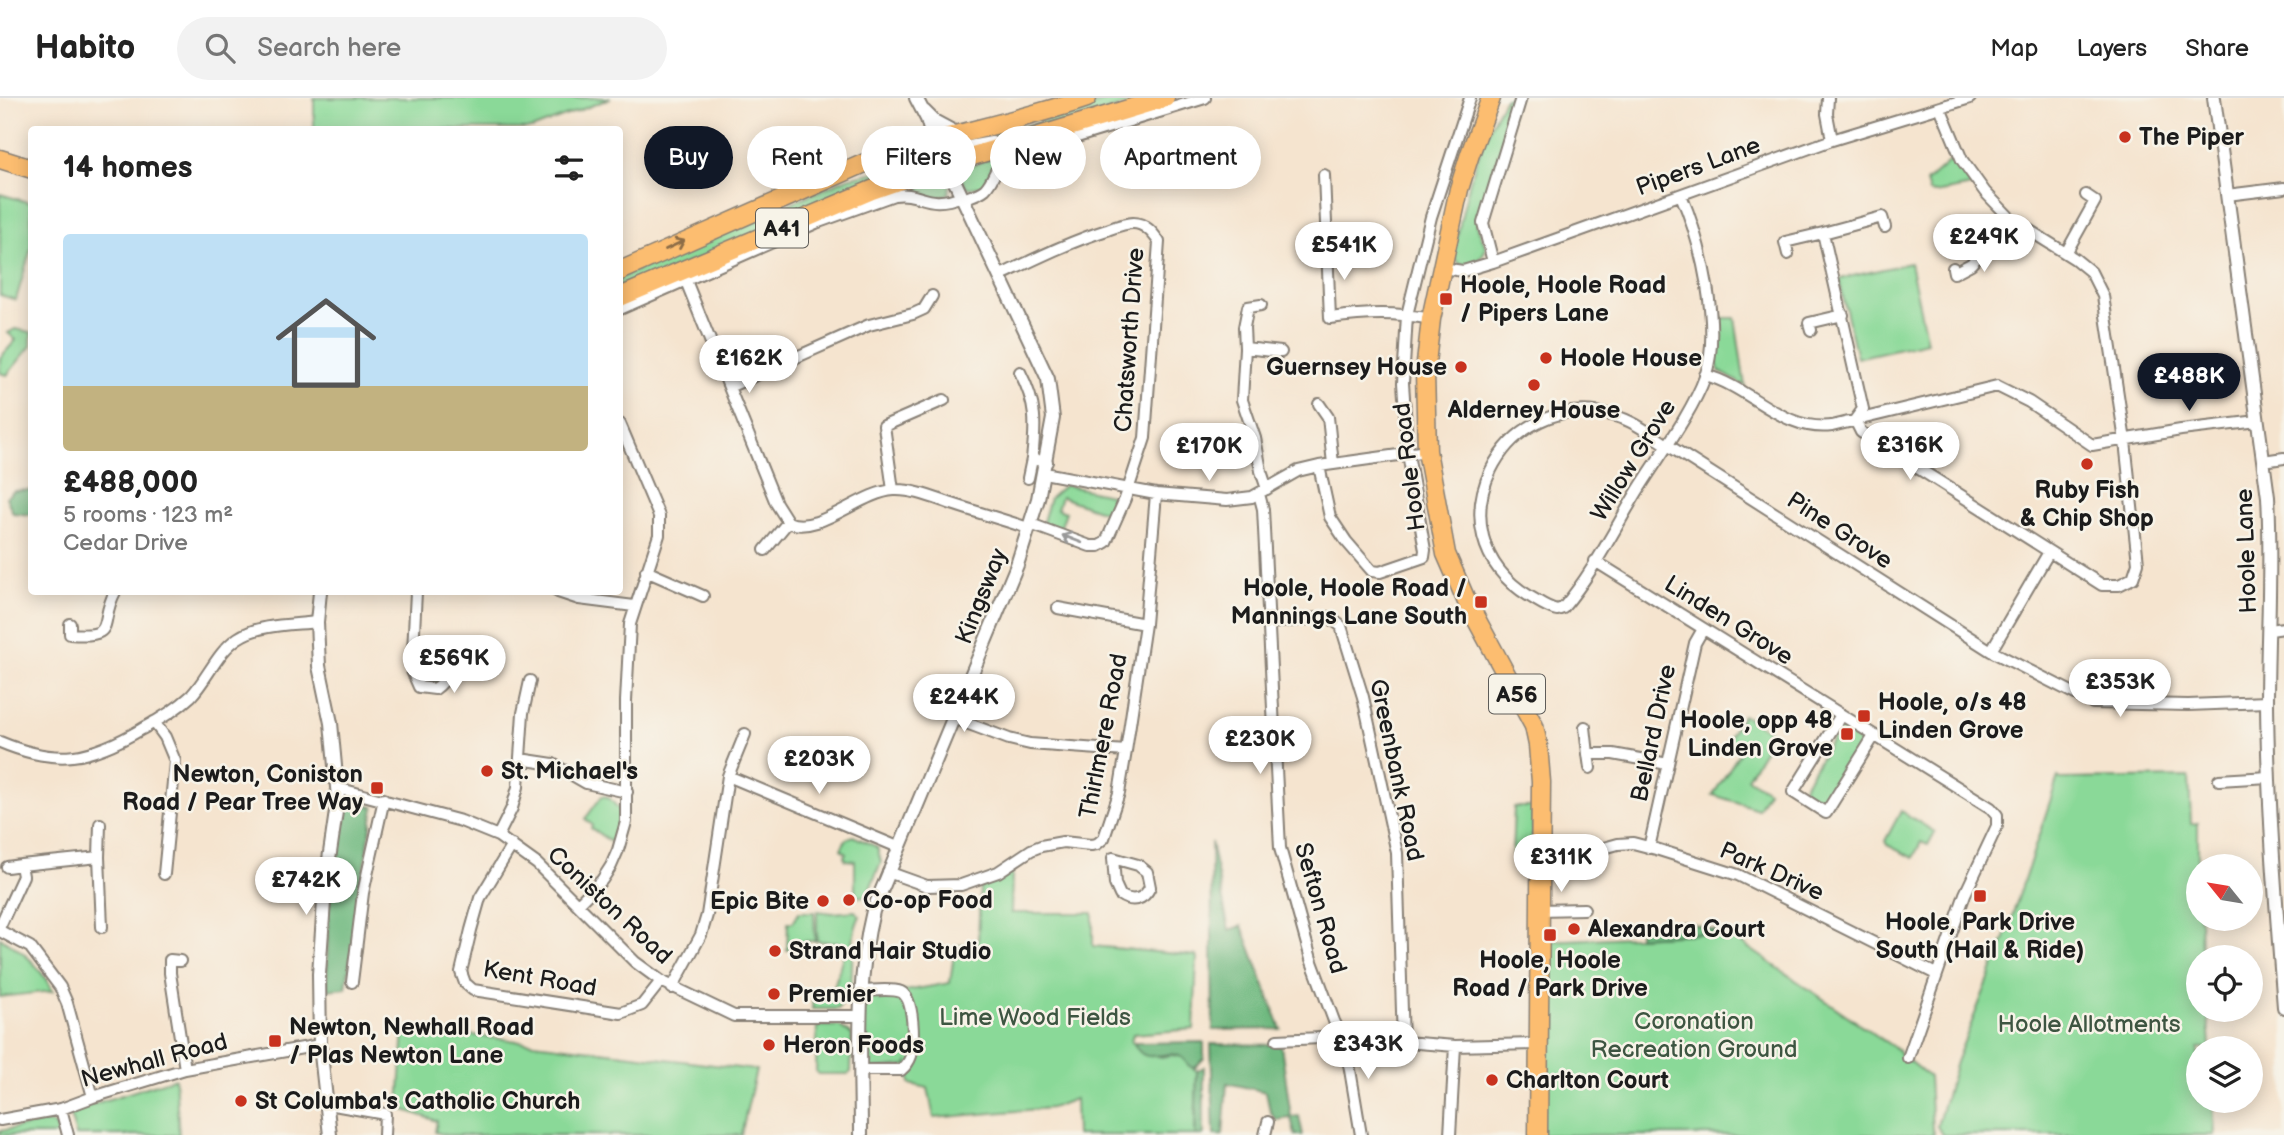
<!DOCTYPE html>
<meta charset="utf-8">
<style>
:root{--surface:#fff;--page:#f2f2f2;--text:#222;--muted:#767676;--line:#e0e0e0;--accent:#111827}
body{margin:0;font-family:"Balsamiq Sans",sans-serif;background:var(--page);color:var(--text);height:100vh;display:flex;flex-direction:column;font-size:26px;white-space:nowrap}
*{box-sizing:border-box;margin:0}
p{font-size:23px;color:var(--muted)}
.icon{flex:none;width:38px;height:38px;fill:none;stroke:currentColor;stroke-width:2;stroke-linecap:round;stroke-linejoin:round}
.map{position:relative;flex:1;overflow:hidden}
.side{position:absolute;left:28px;top:28px;width:595px;height:469px;display:flex;flex-direction:column;background:var(--surface);border-radius:7px;box-shadow:0 4px 18px #0003}
.side>*{flex:none}
.banner{position:absolute;left:644px;top:28px;width:665px;height:63px;display:flex;gap:14px}
.needle{width:46px;rotate:300deg}
.tools{position:absolute;left:2186px;top:756px;display:grid;gap:14px}
.tools a{display:grid;place-items:center;width:77px;height:77px;border-radius:50%;background:var(--surface);box-shadow:0 4px 18px #0003;font-size:35px}
.price{position:absolute;translate:-50% -60px;padding:0 16px;border-radius:24px;background:#fff;color:#222;font-size:23px;line-height:46px;filter:drop-shadow(0 2px 4px #0008)}
.price::after{content:'';position:absolute;left:50%;top:42px;width:21px;height:16px;margin-left:-10px;background:inherit;clip-path:polygon(0 0,100% 0,50% 100%)}
.price.current{background:var(--accent);color:#fff}
ul{padding:0;list-style:none}
li{display:grid;align-content:center;gap:14px;height:371px;padding:0 35px}
li+li{border-top:2px solid var(--line)}
li span{display:grid;place-items:center;height:217px;border-radius:7px;color:#555}
li>.icon{margin-inline-start:auto}
span .icon{width:126px;height:126px;fill:#fffc;stroke-width:1}
li b{font-size:30px}
h2{display:flex;justify-content:space-between;align-items:center;height:84px;padding:0 35px;font-size:30px}
.tag{padding:0 24px;border-radius:32px;background:var(--surface);box-shadow:0 4px 18px #0003;font-size:24px;line-height:63px}
.tag.current{background:var(--accent);color:#fff}
header{display:flex;align-items:center;gap:42px;box-sizing:border-box;height:98px;padding:0 35px;background:var(--surface);border-bottom:2px solid var(--line)}
header strong{font-size:33px}
nav{display:flex;gap:38px;margin-inline-start:auto;font-size:24px}
.search{width:490px;height:63px;background:var(--page);display:flex;align-items:center;gap:18px;box-sizing:border-box;padding:0 24px;border-radius:38px;color:var(--muted);font-size:26px}
.map>svg:first-child{display:block}
.green{fill:#8ad998;stroke:#537a5a;stroke-width:2}
.forest{fill:#6fb980;stroke:#466a4e;stroke-width:2}
.lines{fill:none;stroke-linecap:round;stroke-linejoin:round}
.minor-casing{stroke:#888076;stroke-width:14}
.tertiary-casing{stroke:#888076;stroke-width:16}
.trunk-casing{stroke:#888076;stroke-width:21}
.minor{stroke:#fff;stroke-width:10}
.tertiary{stroke:#fff;stroke-width:12}
.trunk{stroke:#fcbd6f;stroke-width:18}
.oneway{stroke:#8c6c46}
.oneway2{stroke:#999}
.poi-dot{fill:#c8321e;stroke:#f7f3e8;stroke-width:2.5}
.labels{text-anchor:middle;stroke-width:5;stroke-linejoin:round;paint-order:stroke}
.shield{fill:#f7f3e8;stroke:#5e5c59;stroke-width:2}
.shield-label{font-size:23px;font-weight:bold;fill:#1c1c1c}
.poi-label{font-size:24px;font-weight:bold;fill:#1c1c1c;stroke:#f7f3e8;text-anchor:start}
.street-label{font-size:24px;fill:#1c1c1c;stroke:#f7f3e8}
.park-label{font-size:24px;fill:#3d5541;stroke:#f7f3e8}
</style>
<header>
<strong>Habito</strong>
<div class="search"><svg class="icon" aria-label="search" viewBox="0 0 24 24"><circle cx="10" cy="10" r="6"/><path d="M15 15l6 6"/></svg>Search here</div>
<nav><a>Map</a><a>Layers</a><a>Share</a></nav>
</header>
<div class="map">
<svg width="2284" height="1037" viewBox="0 0 2284 1037">
<rect width="100%" height="100%" fill="#f7f3e8"/>
<filter id="ink" filterUnits="userSpaceOnUse"><feTurbulence type="fractalNoise" baseFrequency=".0143" numOctaves="2"/><feDisplacementMap in="SourceGraphic" scale="14" xChannelSelector="R" yChannelSelector="G"/><feConvolveMatrix kernelMatrix="1 2 1 2 8 2 1 2 1" color-interpolation-filters="sRGB"/></filter>
<filter id="wash" filterUnits="userSpaceOnUse"><feTurbulence type="fractalNoise" baseFrequency=".00686" numOctaves="4" result="noise"/><feDisplacementMap in="SourceGraphic" scale="28" xChannelSelector="R" yChannelSelector="G"/><feGaussianBlur stdDeviation="1.57" result="paint"/><feColorMatrix in="noise" values="0 0 0 0 0 0 0 0 0 0 0 0 0 0 0 0 0 1.4 0 .05"/><feComposite in="paint" operator="in"/></filter>
<g filter="url(#wash)">
<rect width="100%" height="100%" fill="#f5e4cf"/>
<path class="green" d="M314 0H611L532 31H314Z
M1114 0H1152L1026 35 975 44 974 41 1051 21Z
M1505 0H1516L1477 127 1486 150C1482 161 1473 167 1461 167L1453 159C1465 99 1474 54 1505 0Z
M999 57 983 88 970 90 965 88 961 79 965 70Z
M1954 59 1972 88 1935 95 1929 94 1926 84Z
M918 65 921 66 620 194V180L848 80Z
M934 78 946 81 950 87 949 95C932 106 915 90 894 93Z
M0 96 31 105V150L16 202 0 197Z
M1910 165 1927 244 1857 260 1839 181Z
M1720 220H1735L1745 288 1719 273 1716 262Z
M15 231 31 234V248L7 277 0 275V260L16 242 8 235Z
M1065 387 1119 399 1118 409 1112 423 1109 422 1110 416 1061 399 1057 411 1066 414 1060 431 1068 434 1067 436 1042 427 1050 400Z
M415 545 439 547 448 571 435 591 415 582Z
M1743 617 1774 636 1747 680 1768 693 1758 711 1713 697 1740 654 1726 644Z
M1840 628 1864 641 1863 647 1829 701C1819 709 1805 701 1803 689Z
M2058 679 2061 681 2189 679 2191 726 2198 725V821H2200L2201 855 2206 856V859H2198V912H2208L2210 950H2198V1003H2213L2215 1037H1942L1937 1028 1956 964 2005 840Z
M602 698 608 699 621 713 614 746 591 730 592 727 585 721Z
M1514 709H1533L1532 764H1518L1512 757Z
M1901 713 1935 734 1928 747 1921 744 1913 760 1887 747 1885 743Z
M853 738 877 749 881 764 867 798 855 799V763L846 762 844 758 846 755 841 751 846 741Z
M1012 773 1011 815H1093V848L1197 858 1194 931 1133 936 1131 944 1134 945 1136 950 1161 959 1172 957 1182 959 1188 967 1197 973 1195 1037H1076L1075 1001 1051 1010 934 1020 928 990 910 986 908 965 906 968 861 972 862 893 900 894 950 885 955 848 978 845 980 790Z
M817 813 833 815 855 813 860 818C848 842 855 867 850 892 849 899 842 906 838 911H812L813 900 833 893 845 851 841 845 817 843Z
M799 814H814L815 843H804L799 847V852H787L788 825 793 824Z
M1720 835 1743 846 1899 953V955L1929 979 1932 1031 1934 1037H1537L1545 843Z
M0 840C25 853 39 868 53 893L0 899Z
M817 928H839L852 937 851 974 848 976H818L816 974Z
M404 929 756 972 741 1037H446L435 1034 437 1023 399 1010Z
M175 980 179 1037H76L69 1014Z
M48 1024 56 1028 59 1037H0V1033Z"/>
<path class="forest" d="M31 392V417L13 415 6 399 14 393Z
M346 702 374 709 346 890 327 892 328 804Z
M1211 744 1229 832 1242 828 1281 931 1213 932Z
M1683 823 1720 834 1638 839V835L1643 831Z
M1204 944V960L1194 971C1189 968 1186 963 1181 959 1166 949 1144 971 1134 945Z
M1211 946 1281 947 1291 1019 1299 1018 1303 1037H1295L1291 1020 1276 1022 1270 1013 1266 994 1227 985 1223 1037H1214Z
M1204 969V1037H1195L1197 973Z"/>
</g>
<g filter="url(#ink)">
<g class="lines">
<g class="minor-casing">
<path id="minor" d="M1828 0 1827 16 1832 42
M1324 77 1330 220C1367 215 1395 214 1431 221
M1681 97C1701 144 1722 230 1705 279 1692 315 1658 360 1637 394 1614 432 1592 476 1563 510L1557 512C1547 510 1538 503 1529 498 1426 435 1502 285 1615 318 1634 323 1650 336 1666 346L1991 553 2093 605 2188 607 2267 604
M2227 97 2284 90
M963 101C970 98 979 96 985 91 994 82 995 69 1005 61L1205 0
M1885 129 1882 119 1823 135 1863 311 1855 322 1861 334 2102 487H2119L2133 480 2138 465 2125 343 2103 198 2091 174 2075 161 2011 121 1985 94 1962 62 1940 9
M2066 155 2095 103 2086 97
M1788 156 1785 144 1823 135
M1493 164 1483 125 1521 0
M1442 170 1463 173 1493 164 1832 42 1970 0
M1953 170 1954 175 1971 166 2011 121
M686 183 776 405 788 424
M1261 207 1248 209 1244 229 1245 250 1242 302 1255 340 1261 373 1267 391
M620 211 816 125 894 97C922 93 926 112 962 98
M1811 232 1809 225 1843 217
M1245 250 1281 254
M1020 274C1037 307 1036 326 1032 361L1047 364
M1705 277C1751 289 1782 334 1832 328L1997 288 2029 304 2092 347 2181 332 2258 323
M729 289 869 227 913 216 924 211 932 198
M1319 306 1328 319 1333 366
M1427 353 1319 368 1330 419 1346 443 1372 473 1380 474 1424 459 1425 452 1408 356 1403 285 1407 217 1431 119 1470 0
M2263 363 2284 360
M1044 375 1156 396 1227 402 1252 399 1298 373 1319 368
M1028 380 1032 361
M893 392 884 328 944 302
M1259 396 1263 411 1280 750 1311 861 1334 923 1346 948 1361 1037
M765 452 788 424C818 438 860 394 894 392 913 391 934 400 952 406 976 414 1001 421 1025 429L1036 428 1090 448H1099L1106 444 1125 401 1145 340 1159 144C1153 135 1145 125 1133 125 1125 125 1115 129 1107 132 1069 144 1035 161 999 178
M1595 463 1991 710 1997 717V728L1965 796 1908 960
M646 473 703 498
M558 494 579 501 634 508
M1058 510 1145 526
M1269 525 1329 519 1341 528 1363 599 1397 755 1403 945
M70 526V536C119 540 98 525 115 494
M2270 532 2284 530
M415 545C451 537 460 574 435 591L419 589 412 573 416 494
M1991 553 2049 454
M1841 617 1793 694 1826 715 1874 638
M953 620 1009 641 1030 646 1126 653
M154 624 165 639 175 663 164 776
M1585 629 1588 656
M0 644C57 668 89 662 142 631 159 622 177 611 191 598 208 580 217 554 238 540 259 526 292 527 317 524
M520 661 553 666 586 685 627 694
M1590 670 1588 656H1613L1668 666
M728 678 898 749
M2219 682 2269 679
M337 690 461 723 498 738 537 766 635 864 661 883 734 918H861
M498 738 512 710 518 689 523 615 530 583
M512 747 480 800 471 832 461 874 465 885 473 892 621 915 642 907 661 883
M1649 750 1695 545 1703 531
M99 759 102 829
M1113 760 1138 767 1147 774 1150 789C1144 802 1132 805 1120 797L1115 786Z
M1540 766 1558 763 1618 746 1633 745 1656 751 1738 777 1936 876
M21 767 99 759 100 726
M888 774 927 788 961 787 998 774 1031 752 1041 748 1063 744 1091 747 1097 746 1104 740 1119 695 1126 653 1145 526 1156 396
M578 806 602 782 611 768 618 752 626 724V603L630 526 659 437V418L620 326
M1539 812 1584 811
M0 828 23 778 21 767 7 769
M0 833 30 849 60 889 67 905 93 999
M180 863 170 862V875L185 971
M352 884 363 795 384 701
M672 890 701 837 707 817 728 678 745 636
M1277 942 1343 939 1455 948 1538 946
M861 972H901C906 968 909 964 911 958 914 945 915 901 901 894 891 890 873 893 862 893
M328 1006 385 1016 384 1037
M61 1011 68 1037
M0 1022 61 1011 93 999 185 971 320 947
M1265 1037 1268 1024
M1450 1037 1455 948"/>
</g>
<g class="tertiary-casing">
<path id="tertiary" d="M2214 0 2268 399C2272 468 2267 537 2267 606 2268 707 2276 808 2284 909
M924 13 934 23 960 37
M886 64 992 45
M320 494 317 524 319 568 331 625 338 700 325 789 319 876 320 947 330 1037
M861 1037C861 962 855 886 873 813L1017 467 1038 401 1053 320 1048 281 954 82 933 43 927 21 916 0"/>
</g>
<g class="trunk-casing">
<path id="trunk" d="M1491 0 1470 56 1459 91 1431 221 1425 274 1427 353 1446 456 1467 504 1534 628 1538 647 1541 684 1538 1037
M0 61 32 71
M620 173 874 61C944 37 1017 24 1087 0
M620 199 872 92 946 66 1165 0"/>
</g>
<use href="#minor" class="minor"/>
<use href="#tertiary" class="tertiary"/>
<use href="#trunk" class="trunk"/>
</g>
<defs><path id="oneway-shaft" d="M-6 0H5M1.5-3L5.5 0L1.5 3" fill="none" stroke-width="1.6" stroke-linecap="round" stroke-linejoin="round" transform="scale(1.75)"/></defs>
<use class="oneway" href="#oneway-shaft" transform="translate(675 147) rotate(-25)"/>
<use class="oneway2" href="#oneway-shaft" transform="translate(1072 441) rotate(-159)"/>
</g>
<g class="poi-dot">
<circle cx="2125" cy="39" r="7"/>
<rect x="1439" y="194" width="14" height="14" rx="3.5"/>
<circle cx="1546" cy="260" r="7"/>
<circle cx="1461" cy="269" r="7"/>
<circle cx="1534" cy="287" r="7"/>
<circle cx="2087" cy="366" r="7"/>
<rect x="1474" y="497" width="14" height="14" rx="3.5"/>
<rect x="1857" y="611" width="14" height="14" rx="3.5"/>
<rect x="1840" y="629" width="14" height="14" rx="3.5"/>
<circle cx="487" cy="673" r="7"/>
<rect x="370" y="683" width="14" height="14" rx="3.5"/>
<rect x="1973" y="791" width="14" height="14" rx="3.5"/>
<circle cx="849" cy="802" r="7"/>
<circle cx="823" cy="803" r="7"/>
<circle cx="1574" cy="831" r="7"/>
<rect x="1543" y="830" width="14" height="14" rx="3.5"/>
<circle cx="775" cy="853" r="7"/>
<circle cx="774" cy="896" r="7"/>
<rect x="268" y="936" width="14" height="14" rx="3.5"/>
<circle cx="769" cy="947" r="7"/>
<circle cx="1492" cy="982" r="7"/>
<circle cx="241" cy="1003" r="7"/>
</g>
<g class="labels">
<g class="shield">
<rect x="756" y="110.5" width="52" height="39" rx="5"/>
<rect x="1489" y="576.5" width="56" height="39" rx="5"/>
</g>
<g class="shield-label">
<text x="782" y="138">A41</text>
<text x="1517" y="604">A56</text>
</g>
<g class="poi-label">
<text x="2139" y="47">The Piper</text>
<text x="1460" y="195">Hoole, Hoole Road<tspan x="1460" dy="28">/ Pipers Lane</tspan></text>
<text x="1560" y="268">Hoole House</text>
<text x="1447" y="277" text-anchor="end">Guernsey House</text>
<text x="1534" y="320" text-anchor="middle">Alderney House</text>
<text x="2087" y="400" text-anchor="middle">Ruby Fish<tspan x="2087" dy="28">&amp; Chip Shop</tspan></text>
<text x="1467" y="498" text-anchor="end">Hoole, Hoole Road /<tspan x="1467" dy="28">Mannings Lane South</tspan></text>
<text x="1878" y="612">Hoole, o/s 48<tspan x="1878" dy="28">Linden Grove</tspan></text>
<text x="1833" y="630" text-anchor="end">Hoole, opp 48<tspan x="1833" dy="28">Linden Grove</tspan></text>
<text x="501" y="681">St. Michael's</text>
<text x="363" y="684" text-anchor="end">Newton, Coniston<tspan x="363" dy="28">Road / Pear Tree Way</tspan></text>
<text x="863" y="810">Co-op Food</text>
<text x="809" y="811" text-anchor="end">Epic Bite</text>
<text x="1980" y="832" text-anchor="middle">Hoole, Park Drive<tspan x="1980" dy="28">South (Hail &amp; Ride)</tspan></text>
<text x="1588" y="839">Alexandra Court</text>
<text x="789" y="861">Strand Hair Studio</text>
<text x="1550" y="870" text-anchor="middle">Hoole, Hoole<tspan x="1550" dy="28">Road / Park Drive</tspan></text>
<text x="788" y="904">Premier</text>
<text x="289" y="937">Newton, Newhall Road<tspan x="289" dy="28">/ Plas Newton Lane</tspan></text>
<text x="783" y="955">Heron Foods</text>
<text x="1506" y="990">Charlton Court</text>
<text x="255" y="1011">St Columba's Catholic Church</text>
</g>
<g class="street-label">
<text transform="translate(1698 68) rotate(-20)" y="8">Pipers Lane</text>
<text transform="translate(1129 242) rotate(-86)" y="8">Chatsworth Drive</text>
<text transform="translate(1633 362) rotate(-58)" y="8">Willow Grove</text>
<text transform="translate(1409 369) rotate(-97)" y="8">Hoole Road</text>
<text transform="translate(1840 432) rotate(33)" y="8">Pine Grove</text>
<text transform="translate(2246 453) rotate(-92)" y="8">Hoole Lane</text>
<text transform="translate(981 498) rotate(-68)" y="8">Kingsway</text>
<text transform="translate(1729 522) rotate(32)" y="8">Linden Grove</text>
<text transform="translate(1653 635) rotate(-78)" y="8">Bellard Drive</text>
<text transform="translate(1103 638) rotate(-79)" y="8">Thirlmere Road</text>
<text transform="translate(1397 672) rotate(78)" y="8">Greenbank Road</text>
<text transform="translate(1772 773) rotate(24)" y="8">Park Drive</text>
<text transform="translate(610 807) rotate(43)" y="8">Coniston Road</text>
<text transform="translate(1321 810) rotate(74)" y="8">Sefton Road</text>
<text transform="translate(540 880) rotate(10)" y="8">Kent Road</text>
<text transform="translate(154 962) rotate(-15)" y="8">Newhall Road</text>
</g>
<g class="park-label">
<text x="1035" y="927">Lime Wood Fields</text>
<text x="1694" y="931">Coronation<tspan x="1694" dy="28">Recreation Ground</tspan></text>
<text x="2089" y="934">Hoole Allotments</text>
</g>
</g>
</svg>
<div class="tools">
<a><svg class="needle" viewBox="-14 -14 28 28"><path d="M0-13l5 13h-10z" fill="#e53935"/><path d="M0 13l5-13h-10z" fill="#767676"/></svg></a>
<a><svg class="icon" aria-label="locate" viewBox="0 0 24 24"><circle cx="12" cy="12" r="6"/><path d="M12 2v4M12 18v4M2 12h4M18 12h4"/></svg></a>
<a><svg class="icon" aria-label="layers" viewBox="0 0 24 24"><path d="M12 4l9 5-9 5-9-5zM3 14l9 5 9-5"/></svg></a>
</div>
<b class="price" style="left:1984px;top:176px">£249K</b>
<b class="price" style="left:1344px;top:184px">£541K</b>
<b class="price" style="left:749px;top:297px">£162K</b>
<b class="price current" style="left:2189px;top:315px">£488K</b>
<b class="price" style="left:1910px;top:384px">£316K</b>
<b class="price" style="left:1209px;top:385px">£170K</b>
<b class="price" style="left:454px;top:597px">£569K</b>
<b class="price" style="left:2120px;top:621px">£353K</b>
<b class="price" style="left:964px;top:636px">£244K</b>
<b class="price" style="left:1260px;top:678px">£230K</b>
<b class="price" style="left:819px;top:698px">£203K</b>
<b class="price" style="left:1561px;top:796px">£311K</b>
<b class="price" style="left:306px;top:819px">£742K</b>
<b class="price" style="left:1368px;top:983px">£343K</b>
<div class="banner">
<a class="tag current">Buy</a>
<a class="tag">Rent</a>
<a class="tag">Filters</a>
<a class="tag">New</a>
<a class="tag">Apartment</a>
</div>
<section class="side">
<h2>14 homes<svg class="icon" aria-label="filters" viewBox="0 0 24 24"><path d="M4 7h16M4 17h16"/><circle cx="9" cy="7" r="2"/><circle cx="15" cy="17" r="2"/></svg></h2>
<ul>
<li><span style="background:linear-gradient(#bfe0f5 70%,#c2b280 0)"><svg class="icon" aria-label="home" viewBox="0 0 24 24"><path d="M3 11l9-7 9 7M6 9v11h12V9"/></svg></span><div><b>£488,000</b><p>5 rooms · 123 m²</p><p>Cedar Drive</p></div></li>
</ul>
</section>
</div>
